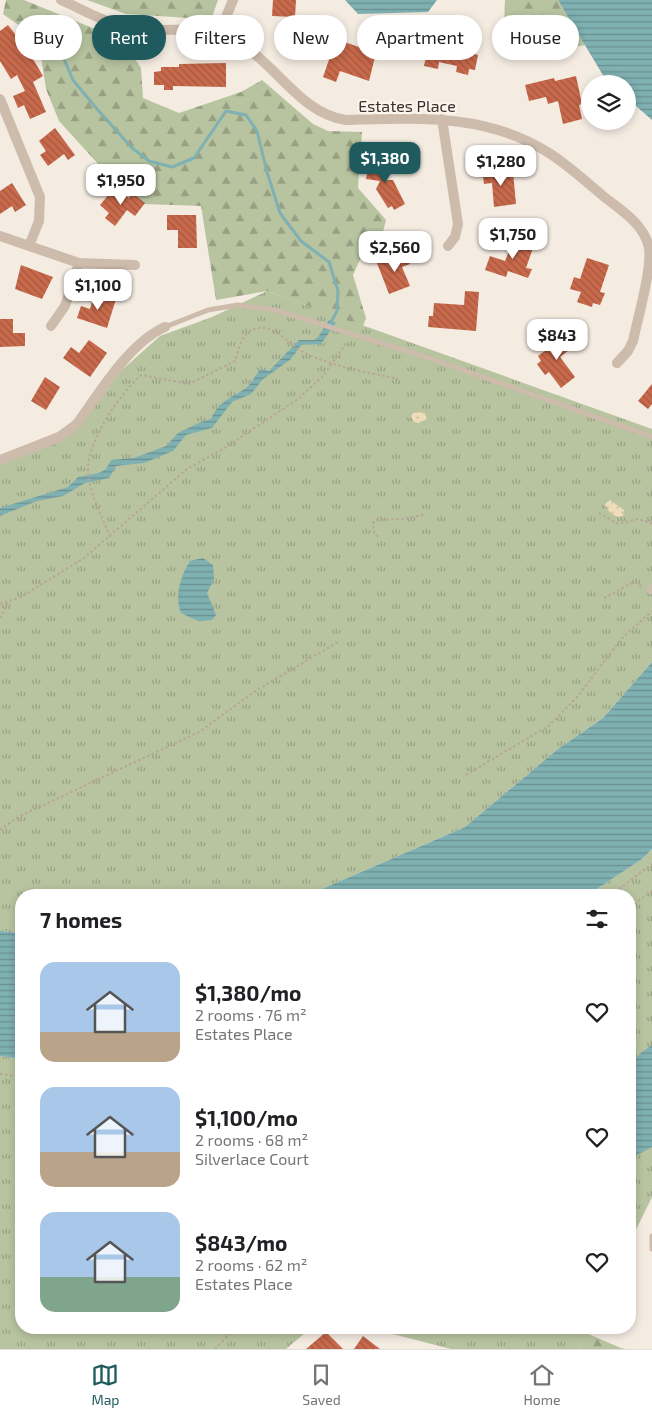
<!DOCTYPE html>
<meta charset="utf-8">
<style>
:root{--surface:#fff;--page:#f2f2f2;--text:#202124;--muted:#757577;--line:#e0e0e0;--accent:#1f5a5e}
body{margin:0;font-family:"Exo 2",sans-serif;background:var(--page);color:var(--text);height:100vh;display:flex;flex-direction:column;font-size:19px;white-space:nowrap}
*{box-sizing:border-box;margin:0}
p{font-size:16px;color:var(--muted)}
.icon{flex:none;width:28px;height:28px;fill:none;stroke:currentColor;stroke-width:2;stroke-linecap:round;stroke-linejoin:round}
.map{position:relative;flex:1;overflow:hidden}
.sheet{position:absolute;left:15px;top:889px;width:621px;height:445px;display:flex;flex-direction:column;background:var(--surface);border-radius:20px;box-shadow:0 2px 8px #0003}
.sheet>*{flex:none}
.hud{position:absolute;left:15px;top:15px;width:622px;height:45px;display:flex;gap:10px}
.controls{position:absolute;left:581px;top:75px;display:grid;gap:10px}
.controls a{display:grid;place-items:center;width:55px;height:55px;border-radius:50%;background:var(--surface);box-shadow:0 2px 8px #0003;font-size:25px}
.price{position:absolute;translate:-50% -42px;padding:0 11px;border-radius:10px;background:#fff;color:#222;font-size:16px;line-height:32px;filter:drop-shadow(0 1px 2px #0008)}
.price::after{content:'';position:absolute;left:50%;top:30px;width:15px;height:11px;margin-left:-8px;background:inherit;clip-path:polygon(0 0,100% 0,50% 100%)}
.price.selected{background:var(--accent);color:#fff}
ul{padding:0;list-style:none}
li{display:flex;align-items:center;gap:15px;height:125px;padding:0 25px}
li span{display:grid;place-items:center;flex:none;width:140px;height:100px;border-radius:15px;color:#555}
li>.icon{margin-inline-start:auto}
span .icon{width:60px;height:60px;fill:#fffc;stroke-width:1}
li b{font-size:21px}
h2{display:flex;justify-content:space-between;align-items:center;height:60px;padding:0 25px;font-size:21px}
.pill{padding:0 18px;border-radius:22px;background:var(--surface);box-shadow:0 2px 8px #0003;font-size:18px;line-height:45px}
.pill.selected{background:var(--accent);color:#fff}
.tab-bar{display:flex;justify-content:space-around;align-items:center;height:70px;border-top:1px solid var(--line);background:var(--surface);font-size:14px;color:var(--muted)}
.tab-bar a{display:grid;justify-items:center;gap:2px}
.tab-bar .selected{color:var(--accent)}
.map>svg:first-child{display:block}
.grass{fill:url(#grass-tufts)}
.forest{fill:url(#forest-firs)}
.sand{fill:url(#sand-dots)}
.water{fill:url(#water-rules)}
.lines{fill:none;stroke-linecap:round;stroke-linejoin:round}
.stream{stroke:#7fb0b2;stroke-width:3}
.building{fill:url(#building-back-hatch)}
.path{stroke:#b9a596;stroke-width:2;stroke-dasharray:2.5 2.5;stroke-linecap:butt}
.service{stroke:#cdbbac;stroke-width:5}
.minor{stroke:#cdbbac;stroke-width:10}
.labels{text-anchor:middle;stroke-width:4.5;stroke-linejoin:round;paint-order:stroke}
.street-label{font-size:16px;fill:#3b302b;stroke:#fbf5ee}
</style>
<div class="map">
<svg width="652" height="1349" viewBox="0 0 652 1349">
<defs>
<pattern id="grass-tufts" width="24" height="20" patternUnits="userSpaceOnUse" patternTransform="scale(1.25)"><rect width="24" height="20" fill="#b8c4a0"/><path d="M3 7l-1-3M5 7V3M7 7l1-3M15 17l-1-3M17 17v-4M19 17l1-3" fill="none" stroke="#97a083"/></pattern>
<pattern id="forest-firs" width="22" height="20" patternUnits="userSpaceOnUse" patternTransform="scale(1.25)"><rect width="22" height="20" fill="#b8c4a0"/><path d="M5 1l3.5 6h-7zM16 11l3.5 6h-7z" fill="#97a083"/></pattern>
<pattern id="sand-dots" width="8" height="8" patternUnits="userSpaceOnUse" patternTransform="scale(1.25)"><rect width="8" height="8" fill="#efdcb8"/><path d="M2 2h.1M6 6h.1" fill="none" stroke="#cebd9e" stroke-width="1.8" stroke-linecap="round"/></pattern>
<pattern id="water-rules" width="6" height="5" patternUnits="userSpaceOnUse" patternTransform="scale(1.25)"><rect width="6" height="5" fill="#7fb0b2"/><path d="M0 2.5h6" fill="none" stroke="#699091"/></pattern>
<pattern id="building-back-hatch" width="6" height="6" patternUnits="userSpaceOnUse" patternTransform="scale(1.25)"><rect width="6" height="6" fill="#c8694b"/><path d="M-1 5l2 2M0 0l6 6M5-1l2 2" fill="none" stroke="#a4573f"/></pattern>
</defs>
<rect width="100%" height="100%" fill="#f4ebe1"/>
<path class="grass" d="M267 291 652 429V662L603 718 558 749 465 827 308 895H21V933L0 931V461L59 437 105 385 160 336 212 317Z
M652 849V1197L630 1242V895H588L642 859Z
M0 1056 21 1059V1328H311L286 1349H0Z
M369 1328H589L578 1349H451Z"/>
<path class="forest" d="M6 0H24L122 40 141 68 143 98 179 113 241 92 262 80 313 124 328 131 362 132 358 188 386 220 379 247 363 253 353 275 366 318 363 326 267 291 216 300 201 206 144 204 110 177 59 121 46 89 41 56 31 34 3 14Z
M87 0H218L212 17 205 19 126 14Z
M505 0H558L585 45 520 58 504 25Z
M586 1333 621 1348 626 1349H578Z"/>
<path class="sand" d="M424 412 427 419 418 423 414 422 411 417 413 413Z
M610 500 624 510 623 516C615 519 607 511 605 504Z"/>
<path class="water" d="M345 0H437L428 12 358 14Z
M558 0H652V120L628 99V84L607 82Z
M329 320 336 323 321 344 301 345 291 359 262 380 251 394 232 402 212 428 186 435 173 451 144 463 116 466 109 478 85 483 63 496 37 501 0 516V508L68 487 78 477 99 473 106 469 111 460 134 458 166 446 178 433 201 422 211 419C219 401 231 398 246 388 252 383 255 375 261 369L269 371 299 340H314L318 337Z
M203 558 213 565 214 579 207 593 216 615 212 620 198 621 181 613C174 596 181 575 190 561Z
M652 662V849L642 859 588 895H308L465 827 558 749 603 718Z
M0 931 21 933V1059L0 1056Z
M652 1045V1147L637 1155 630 1156V1065L642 1052Z"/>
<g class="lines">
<path class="stream" d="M70 26 61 52 73 80 97 109 132 148 149 161 172 167 194 158 226 111 246 115 257 131 267 172 280 213 301 241 329 262 338 291 337 311 330 324"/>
</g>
<path class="building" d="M273 0H296L295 17 272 16Z
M8 25 16 35 18 33 36 58 33 59 43 76 33 82 46 112 30 119 24 105 18 108 13 96 25 91 17 75 11 79 0 61V31Z
M431 34 442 37V39L469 45 468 52 478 55 475 70 469 69 468 75 456 72 457 66 439 62 438 69 424 66Z
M336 39 376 53 369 81 340 71 336 82 323 77Z
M226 63V87L173 86V90H164V85H154V72L161 71V67H179V64Z
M576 76 582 104 579 105 582 119 563 124 558 101 548 104 546 97 529 101 525 85 554 78 555 81Z
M55 128 75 155 68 160 64 154 48 166 40 155 46 151 39 141Z
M376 157 384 161 389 168 387 180H393L405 204 394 210 392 206 388 208 376 189 380 181 366 179 369 162Z
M499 168 500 174 513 172 516 204 494 207 492 183 484 184 482 170Z
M12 183 26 205 15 212 12 206 0 214V191Z
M115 187 129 198 132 193 145 203 135 216 127 210 115 226 105 218 109 213 100 205Z
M167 215H196L197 248H178V230H167Z
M515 236 529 242 528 246 533 248 526 268 532 269 528 278 508 271 506 277 485 270 490 256 505 261Z
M405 252 410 264 402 267 410 286 389 294 377 263Z
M587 258 609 265 600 292 605 293 600 305 593 303 592 307 577 302 581 292 570 289 574 277 580 279Z
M21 265 53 277 42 299 15 289Z
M465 291 479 292 476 331 428 327 429 316H433L434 303 464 305Z
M95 292 116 299 107 328 77 318 81 306 90 309Z
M0 319H13V333H25V346L0 347Z
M567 334 576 345 560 357 575 377 561 388 549 372 545 375 537 364 541 361 538 356Z
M89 340 107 353 90 377 63 358 71 347 79 353Z
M45 377 60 387 46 410 31 401Z
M652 384V404L648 409 638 401Z
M326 1332 343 1349H306Z
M363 1336 380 1349H354Z"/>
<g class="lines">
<path class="path" d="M599 513 618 524 638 519 652 523
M110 537C102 516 89 494 88 471 87 441 120 394 141 375L189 384 235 361C239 349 242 330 258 328 275 325 291 346 305 353 334 367 367 372 398 379
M378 537 374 532 373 523 376 520 404 519 426 514
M604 598 634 582 643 587
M0 604 21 597 84 558 187 469 223 449 298 399 322 377 347 342
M0 618 8 603
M466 775 550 725 578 696 621 639 652 611
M0 830 18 817 199 732 257 690 338 642
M611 895 652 864
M630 907 652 891
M0 1074 21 1077
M215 1349 235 1328"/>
<path class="service" d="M165 327 208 310 238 305 275 310 432 359 652 437
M652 586 649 591 652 592
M652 1236V1249"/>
<path class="minor" d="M61 0C82 9 105 23 128 27 166 35 193 22 233 40 275 60 298 113 346 120 417 118 486 113 549 153 568 165 585 181 602 195 620 210 644 223 649 248 652 269 638 317 633 341L628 351 617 363
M219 34 233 0
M0 99 40 197 39 221 29 246
M442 119 458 224 455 237 448 246
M0 236 79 263 135 265
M51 326 65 306 79 263
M0 460 59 437 77 424C100 392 129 343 165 327"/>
</g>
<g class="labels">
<g class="street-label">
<text x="407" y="112">Estates Place</text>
</g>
</g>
</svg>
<div class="controls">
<a><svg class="icon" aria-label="layers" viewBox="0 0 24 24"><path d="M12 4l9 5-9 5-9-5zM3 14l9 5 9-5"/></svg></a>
</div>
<b class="price selected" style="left:385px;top:184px">$1,380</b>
<b class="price" style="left:501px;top:187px">$1,280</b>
<b class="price" style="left:121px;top:206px">$1,950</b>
<b class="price" style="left:513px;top:260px">$1,750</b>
<b class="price" style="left:395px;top:273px">$2,560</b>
<b class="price" style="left:98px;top:311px">$1,100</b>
<b class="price" style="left:557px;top:361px">$843</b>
<div class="hud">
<a class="pill">Buy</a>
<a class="pill selected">Rent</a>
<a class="pill">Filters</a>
<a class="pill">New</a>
<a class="pill">Apartment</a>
<a class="pill">House</a>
</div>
<section class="sheet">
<h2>7 homes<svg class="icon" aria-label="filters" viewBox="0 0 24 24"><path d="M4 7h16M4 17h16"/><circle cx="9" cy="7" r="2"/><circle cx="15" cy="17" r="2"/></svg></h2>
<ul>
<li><span style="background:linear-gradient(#a9c7e8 70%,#b9a48a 0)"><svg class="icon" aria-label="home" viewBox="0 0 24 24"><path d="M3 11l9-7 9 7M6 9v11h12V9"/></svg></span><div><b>$1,380/mo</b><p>2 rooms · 76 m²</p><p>Estates Place</p></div><svg class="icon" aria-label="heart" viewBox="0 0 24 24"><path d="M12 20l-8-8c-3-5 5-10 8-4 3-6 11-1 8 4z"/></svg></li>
<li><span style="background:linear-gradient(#a9c7e8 65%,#b9a48a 0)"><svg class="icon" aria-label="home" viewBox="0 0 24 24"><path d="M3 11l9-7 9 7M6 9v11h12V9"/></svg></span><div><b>$1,100/mo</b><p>2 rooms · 68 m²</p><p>Silverlace Court</p></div><svg class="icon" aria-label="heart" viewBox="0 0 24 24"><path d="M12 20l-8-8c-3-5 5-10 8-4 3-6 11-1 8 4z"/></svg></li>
<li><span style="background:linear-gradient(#a9c7e8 65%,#7fa58c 0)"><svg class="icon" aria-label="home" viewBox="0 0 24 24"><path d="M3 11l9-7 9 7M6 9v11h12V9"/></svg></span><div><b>$843/mo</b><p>2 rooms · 62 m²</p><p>Estates Place</p></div><svg class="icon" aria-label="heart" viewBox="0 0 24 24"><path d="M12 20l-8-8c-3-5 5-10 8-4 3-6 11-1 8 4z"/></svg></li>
</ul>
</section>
</div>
<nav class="tab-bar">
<a class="selected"><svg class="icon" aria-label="map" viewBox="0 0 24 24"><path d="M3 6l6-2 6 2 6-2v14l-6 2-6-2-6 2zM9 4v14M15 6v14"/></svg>Map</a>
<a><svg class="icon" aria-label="saved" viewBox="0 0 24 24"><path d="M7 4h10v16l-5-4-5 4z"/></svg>Saved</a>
<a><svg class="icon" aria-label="home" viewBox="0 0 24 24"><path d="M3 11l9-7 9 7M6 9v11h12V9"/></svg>Home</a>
</nav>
